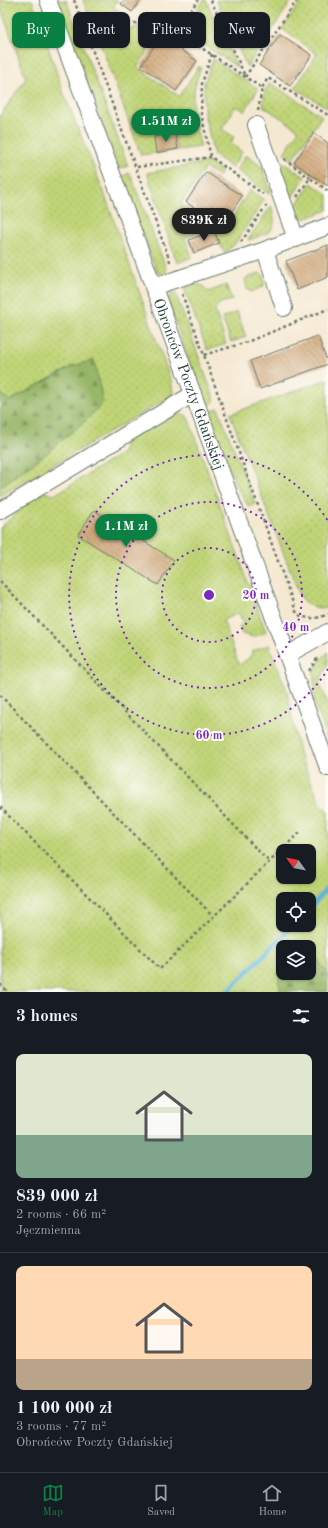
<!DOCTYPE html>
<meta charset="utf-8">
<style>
:root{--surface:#171b24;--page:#242831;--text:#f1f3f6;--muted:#9ea1a6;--line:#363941;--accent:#0b8043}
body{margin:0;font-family:"Old Standard TT",serif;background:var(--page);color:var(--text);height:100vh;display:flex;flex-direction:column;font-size:15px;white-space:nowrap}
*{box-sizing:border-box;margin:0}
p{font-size:13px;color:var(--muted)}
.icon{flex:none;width:22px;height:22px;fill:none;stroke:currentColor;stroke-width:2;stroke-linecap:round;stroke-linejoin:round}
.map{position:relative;height:992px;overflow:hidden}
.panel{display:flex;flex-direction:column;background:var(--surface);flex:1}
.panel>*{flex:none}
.top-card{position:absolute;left:12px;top:12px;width:304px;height:36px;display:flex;gap:8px}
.needle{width:26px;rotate:303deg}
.buttons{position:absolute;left:276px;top:844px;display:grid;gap:8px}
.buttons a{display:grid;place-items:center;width:40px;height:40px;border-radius:8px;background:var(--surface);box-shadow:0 1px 3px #0004;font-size:20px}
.price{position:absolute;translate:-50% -34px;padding:0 9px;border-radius:14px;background:var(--accent);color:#fff;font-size:13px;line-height:26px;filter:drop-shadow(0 1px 2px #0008)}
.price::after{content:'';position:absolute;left:50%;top:24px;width:12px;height:9px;margin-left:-6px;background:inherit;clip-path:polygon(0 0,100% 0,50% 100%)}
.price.on{background:#222;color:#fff}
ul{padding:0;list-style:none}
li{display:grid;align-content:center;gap:8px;height:212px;padding:0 16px}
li+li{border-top:1px solid var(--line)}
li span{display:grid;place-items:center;height:124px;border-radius:8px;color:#555}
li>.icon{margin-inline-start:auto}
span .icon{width:72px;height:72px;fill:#fffc;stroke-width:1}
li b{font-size:17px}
h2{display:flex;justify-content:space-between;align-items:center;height:48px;padding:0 16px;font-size:17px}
.pill{padding:0 14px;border-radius:8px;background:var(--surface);box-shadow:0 1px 3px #0004;font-size:14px;line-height:36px}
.pill.on{background:var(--accent);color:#fff}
.dock{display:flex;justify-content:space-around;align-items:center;height:56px;border-top:1px solid var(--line);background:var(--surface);font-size:11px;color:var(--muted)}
.dock a{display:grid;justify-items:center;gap:2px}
.dock .on{color:var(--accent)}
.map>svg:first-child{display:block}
.grass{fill:url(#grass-dots);stroke:#708856;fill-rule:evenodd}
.forest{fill:url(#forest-firs);stroke:#5c7a4e}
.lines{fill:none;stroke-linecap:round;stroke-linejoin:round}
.stream{stroke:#5cb4d9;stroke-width:4.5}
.building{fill:url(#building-back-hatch)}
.minor-casing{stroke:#6a796b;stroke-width:18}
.path{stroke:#6a796b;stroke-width:2.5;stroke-dasharray:3 3;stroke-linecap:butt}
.minor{stroke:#fff;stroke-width:16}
.ring{fill:none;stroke:#7b2cbf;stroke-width:2;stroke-dasharray:2 4}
.labels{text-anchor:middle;stroke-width:4;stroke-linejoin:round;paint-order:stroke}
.street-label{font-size:15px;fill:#1f3d34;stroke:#fdfcf7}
.centre{fill:#7b2cbf;stroke:#fdfcf7;stroke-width:2}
.ring-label{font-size:12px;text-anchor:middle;font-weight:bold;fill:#7b2cbf;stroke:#fdfcf7;stroke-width:4;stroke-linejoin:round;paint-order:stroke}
</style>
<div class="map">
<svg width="328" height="992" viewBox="0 0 328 992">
<defs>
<pattern id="grass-dots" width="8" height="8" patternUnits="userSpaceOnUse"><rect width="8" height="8" fill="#c0d477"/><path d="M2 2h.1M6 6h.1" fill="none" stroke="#a5b768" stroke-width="1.8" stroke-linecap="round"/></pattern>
<pattern id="forest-firs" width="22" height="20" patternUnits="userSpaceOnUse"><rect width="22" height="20" fill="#98b668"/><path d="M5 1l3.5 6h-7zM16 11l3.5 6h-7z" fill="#7b9556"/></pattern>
<pattern id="building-back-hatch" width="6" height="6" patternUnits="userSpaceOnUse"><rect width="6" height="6" fill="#d2ab7f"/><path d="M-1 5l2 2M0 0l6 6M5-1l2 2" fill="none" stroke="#aa8c69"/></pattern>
</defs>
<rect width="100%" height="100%" fill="#fdfcf7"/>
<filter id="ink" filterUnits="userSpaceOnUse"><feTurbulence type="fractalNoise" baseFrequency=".025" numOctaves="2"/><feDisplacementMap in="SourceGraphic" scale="8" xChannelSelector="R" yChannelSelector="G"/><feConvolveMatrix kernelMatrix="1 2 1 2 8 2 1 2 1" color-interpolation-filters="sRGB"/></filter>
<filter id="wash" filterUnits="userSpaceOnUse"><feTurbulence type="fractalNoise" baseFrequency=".012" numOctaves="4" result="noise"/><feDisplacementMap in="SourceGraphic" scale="16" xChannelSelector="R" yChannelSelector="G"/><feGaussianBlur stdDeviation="0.9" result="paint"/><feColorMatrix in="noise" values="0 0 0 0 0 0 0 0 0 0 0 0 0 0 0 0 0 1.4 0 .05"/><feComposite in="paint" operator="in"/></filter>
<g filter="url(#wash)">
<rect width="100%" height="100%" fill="#f5e8d1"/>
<path class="grass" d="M0 0H32L64 94 103 190 171 381 173 392 170 397 0 496V487L48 452 87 419 103 402 99 386 73 366 9 401 0 393V116L26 78 0 6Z
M56 0H66L128 166 119 169Z
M83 0H118L113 7 129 18 93 26Z
M204 0H206L237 67 183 30Z
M216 0H292L247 67Z
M302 0H328V108L295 88 317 54 282 29Z
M154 23 164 28 137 67 179 96 199 66 201 68C188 100 192 115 201 147L141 155 98 37Z
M213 59 258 89 245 111 236 106 222 129 234 137 231 143 242 152 232 168 214 155 204 113V84Z
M270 83 322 116 292 160 284 153 299 130 263 106 265 90Z
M246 155 262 167 271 191 269 194 236 170Z
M281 161 305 177 287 205 275 171Z
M208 162 222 171 219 176 205 168 181 204 224 230 250 190 264 200 234 245 224 253 213 227 185 238 192 257 177 263 147 173Z
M130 173 166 268V273L164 276 157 272 121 177Z
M311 183 328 195V210L304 219 297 215 294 208Z
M271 206C279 232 271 232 248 240Z
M260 273 264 276V286L251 292 247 289 245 279Z
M197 284 203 286 208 292 226 285 232 300 220 303 215 310 226 344 207 350 184 288Z
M175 292 215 401 210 405H205L167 299Z
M237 312 246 337 231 342 222 318Z
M328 379V608C315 609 308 606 300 596L230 414Z
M218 408 255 504 249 507 236 486 208 413Z
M179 414 186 415 189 420 266 632 253 637 242 634 239 627 243 624 239 613 223 620 239 665 249 658 253 651 269 645 287 691 299 753 320 803 328 811V972C319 966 319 956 311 949L309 950V947H283C283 965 276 973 281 992H0V528L41 491 54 495 124 452V440L155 423ZM283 851H309V877H283ZM283 899H309V925H283Z
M328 652V665L319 682 328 704V739L312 696 315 688 313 672 322 658Z"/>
<path class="forest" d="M94 360 103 402 87 419 48 452 0 487V393L10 401 73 366Z
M311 949C319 956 319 966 328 972V992H281C278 981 277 972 283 961V973H309V950Z"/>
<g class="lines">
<path class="stream" d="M309 910 328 887
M227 992 294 925"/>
</g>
<g id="blocks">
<path class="building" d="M124 0H141L132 12 121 4Z
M280 34 312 55 290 86 259 65Z
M161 36 176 46 181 38 187 42 181 50 197 61 176 91 141 66Z
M175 133 178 149 156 153 154 137Z
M314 133 328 143V186L294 163Z
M206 172 242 196 223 226 186 202Z
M214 230 219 243 194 253 189 240Z
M328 245V277L297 290 286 261Z
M318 336 328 364 260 389 250 361Z
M94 510 174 560 158 585 78 535Z"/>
</g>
</g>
<g filter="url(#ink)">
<use href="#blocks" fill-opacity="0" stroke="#6a796b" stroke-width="1"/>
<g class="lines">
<g class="minor-casing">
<g id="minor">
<path id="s1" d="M48 0 193 394 328 768"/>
<path d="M256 125 296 239"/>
<path d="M265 250 284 308"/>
<path d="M153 287 265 250 328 226"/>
<path d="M0 511 193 394"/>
<path d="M287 655 328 632"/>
</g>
</g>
<path class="path" d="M74 0 171 264
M211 0 245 76
M177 31 198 0
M87 34 153 19 170 27 262 88
M212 54 202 83 201 113 211 157 263 194
M245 77 297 0
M258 111 262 88 268 78 328 115
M284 159 310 178
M137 167 211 157
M297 197 310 178 328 191
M241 242 268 203
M182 294 297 614C307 620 318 619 328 614
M204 355 247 342 328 309
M0 581 269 862
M309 671 318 657
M0 695 213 916
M0 807 160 969 300 832
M0 984 8 992"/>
<use href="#minor" class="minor"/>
</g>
</g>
<g class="ring">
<circle cx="209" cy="595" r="47"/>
<circle cx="209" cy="595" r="93"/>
<path d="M328 669A140 140 0 1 1 328 521"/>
</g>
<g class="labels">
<g class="street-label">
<text dy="5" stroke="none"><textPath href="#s1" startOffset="409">Obrońców Poczty Gdańskiej</textPath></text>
</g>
</g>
<circle cx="209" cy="595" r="6" class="centre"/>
<g class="ring-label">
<text x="256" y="599">20 m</text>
<text x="296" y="631">40 m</text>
<text x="209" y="739">60 m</text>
</g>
</svg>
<div class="buttons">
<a><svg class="needle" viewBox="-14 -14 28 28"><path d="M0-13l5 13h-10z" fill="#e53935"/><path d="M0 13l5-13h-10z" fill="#9ea1a6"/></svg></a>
<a><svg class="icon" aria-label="locate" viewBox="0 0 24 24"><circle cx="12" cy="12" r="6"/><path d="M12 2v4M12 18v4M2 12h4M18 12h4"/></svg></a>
<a><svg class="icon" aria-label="layers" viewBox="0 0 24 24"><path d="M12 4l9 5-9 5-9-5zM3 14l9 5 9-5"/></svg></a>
</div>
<b class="price" style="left:166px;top:143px">1.51M zł</b>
<b class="price on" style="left:204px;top:242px">839K zł</b>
<b class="price" style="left:126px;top:548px">1.1M zł</b>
<div class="top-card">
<a class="pill on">Buy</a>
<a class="pill">Rent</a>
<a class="pill">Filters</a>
<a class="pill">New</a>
</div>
</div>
<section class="panel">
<h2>3 homes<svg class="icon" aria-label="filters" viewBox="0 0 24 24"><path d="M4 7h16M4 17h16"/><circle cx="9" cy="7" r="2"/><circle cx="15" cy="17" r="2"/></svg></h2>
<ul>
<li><span style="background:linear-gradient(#dfe7d0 65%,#7fa58c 0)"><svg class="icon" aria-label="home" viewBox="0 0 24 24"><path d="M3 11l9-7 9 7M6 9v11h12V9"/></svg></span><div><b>839 000 zł</b><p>2 rooms · 66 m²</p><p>Jęczmienna</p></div></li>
<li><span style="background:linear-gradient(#ffd9b3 75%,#b9a48a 0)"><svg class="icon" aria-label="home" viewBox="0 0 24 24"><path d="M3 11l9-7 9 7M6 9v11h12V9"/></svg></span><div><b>1 100 000 zł</b><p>3 rooms · 77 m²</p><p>Obrońców Poczty Gdańskiej</p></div></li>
</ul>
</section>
<nav class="dock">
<a class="on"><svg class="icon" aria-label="map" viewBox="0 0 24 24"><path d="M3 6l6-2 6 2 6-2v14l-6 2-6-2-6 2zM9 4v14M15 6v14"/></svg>Map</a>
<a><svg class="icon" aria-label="saved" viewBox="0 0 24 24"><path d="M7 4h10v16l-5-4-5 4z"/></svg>Saved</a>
<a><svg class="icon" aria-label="home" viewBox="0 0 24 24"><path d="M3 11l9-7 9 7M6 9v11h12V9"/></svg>Home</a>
</nav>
